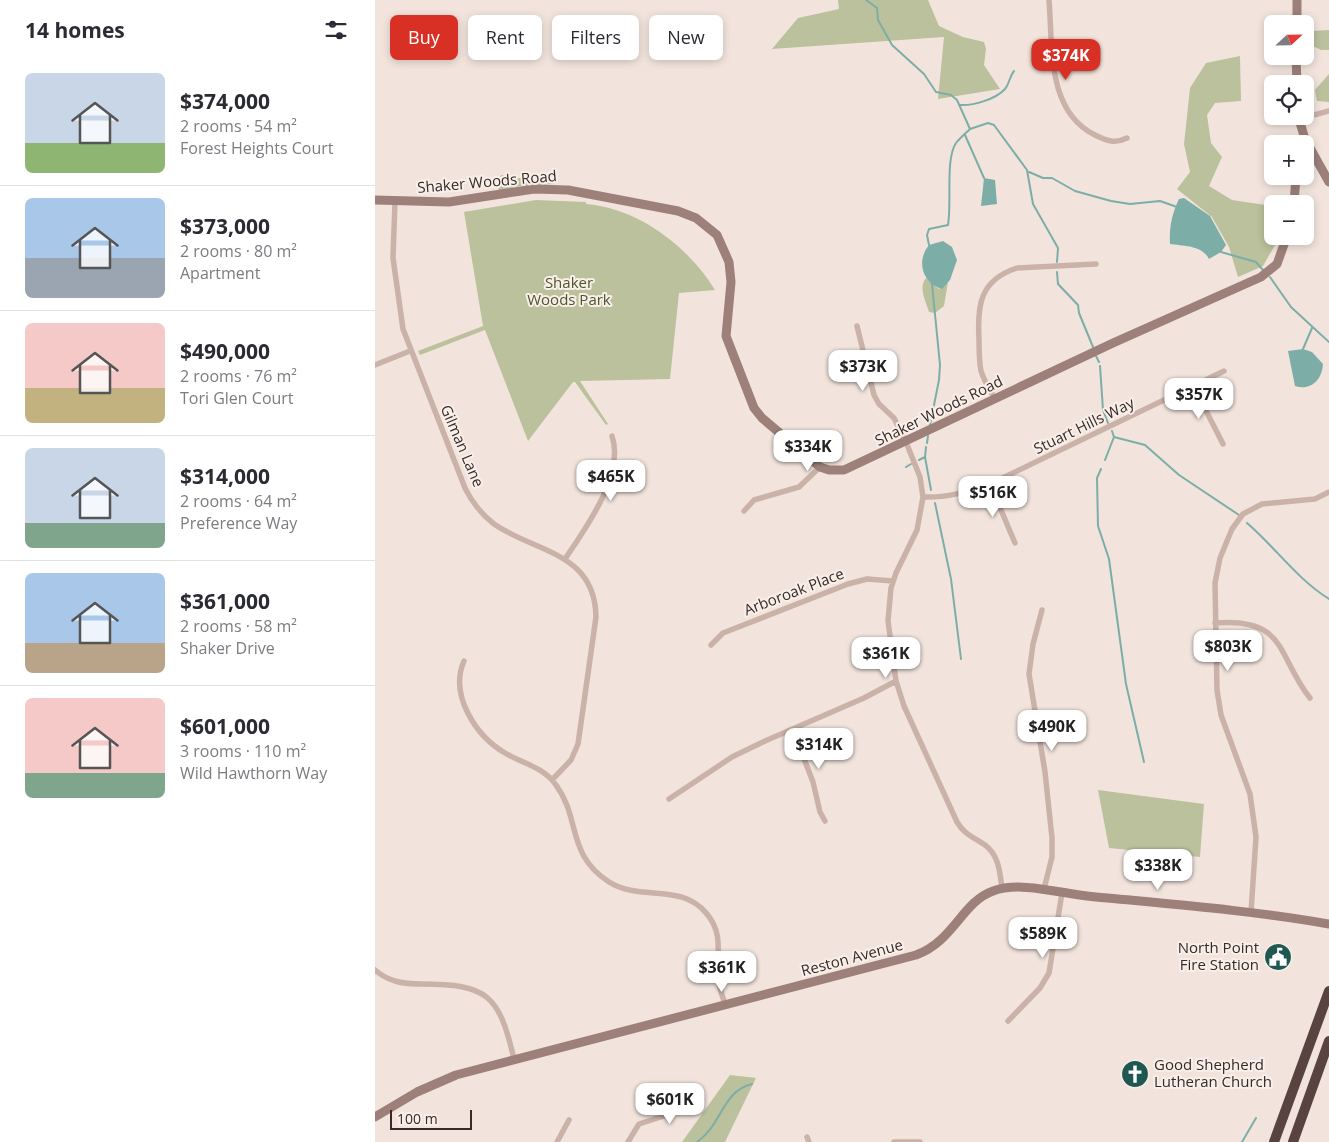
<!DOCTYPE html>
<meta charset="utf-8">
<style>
:root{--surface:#fff;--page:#f2f2f3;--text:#2b2b33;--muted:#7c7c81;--line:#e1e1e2;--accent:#d93025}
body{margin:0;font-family:"Open Sans",sans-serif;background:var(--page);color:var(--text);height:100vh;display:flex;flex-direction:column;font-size:19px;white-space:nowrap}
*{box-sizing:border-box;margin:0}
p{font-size:16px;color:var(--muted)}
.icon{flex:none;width:28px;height:28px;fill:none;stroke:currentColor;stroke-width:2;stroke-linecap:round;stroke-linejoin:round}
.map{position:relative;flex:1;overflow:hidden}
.panel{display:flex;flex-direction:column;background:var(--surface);width:375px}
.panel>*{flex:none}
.top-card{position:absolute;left:15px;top:15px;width:475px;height:45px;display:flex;gap:10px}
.needle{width:32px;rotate:68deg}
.tools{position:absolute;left:889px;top:15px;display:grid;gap:10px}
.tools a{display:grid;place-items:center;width:50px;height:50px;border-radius:8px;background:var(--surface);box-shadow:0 2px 8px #0003;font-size:25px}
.scale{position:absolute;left:15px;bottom:12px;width:82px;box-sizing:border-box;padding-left:5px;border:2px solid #372a29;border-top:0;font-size:14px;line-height:18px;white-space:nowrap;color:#372a29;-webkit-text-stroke:4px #f9efe9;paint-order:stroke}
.price{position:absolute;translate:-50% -42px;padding:0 11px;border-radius:10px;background:#fff;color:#222;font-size:16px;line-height:32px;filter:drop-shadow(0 1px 2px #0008)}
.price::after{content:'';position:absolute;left:50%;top:30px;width:15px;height:11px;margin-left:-8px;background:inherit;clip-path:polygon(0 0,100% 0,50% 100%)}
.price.active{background:var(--accent);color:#fff}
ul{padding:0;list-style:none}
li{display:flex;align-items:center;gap:15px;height:125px;padding:0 25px}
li+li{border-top:1px solid var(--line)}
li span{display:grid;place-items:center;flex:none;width:140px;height:100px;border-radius:8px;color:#555}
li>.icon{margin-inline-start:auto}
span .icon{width:60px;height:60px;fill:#fffc;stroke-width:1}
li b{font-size:21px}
h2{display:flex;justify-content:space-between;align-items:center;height:60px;padding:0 25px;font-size:21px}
.pill{padding:0 18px;border-radius:8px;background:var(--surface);box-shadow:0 2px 8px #0003;font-size:18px;line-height:45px}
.pill.active{background:var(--accent);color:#fff}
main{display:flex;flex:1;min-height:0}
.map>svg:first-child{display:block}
.green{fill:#bbc19d}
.water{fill:#7caea7}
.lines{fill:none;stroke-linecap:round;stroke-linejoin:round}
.stream{stroke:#7caea7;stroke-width:2}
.street{stroke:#cab2a9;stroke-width:5.5}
.secondary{stroke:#9d807a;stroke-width:9}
.highway{stroke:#584340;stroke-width:10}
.labels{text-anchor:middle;stroke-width:4;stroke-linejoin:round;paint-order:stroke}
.street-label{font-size:15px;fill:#372a29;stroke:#f9efe9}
.park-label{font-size:15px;fill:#4d552d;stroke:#f9efe9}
.poi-label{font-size:15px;fill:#372a29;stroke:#f9efe9;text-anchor:end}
</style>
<main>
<section class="panel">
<h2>14 homes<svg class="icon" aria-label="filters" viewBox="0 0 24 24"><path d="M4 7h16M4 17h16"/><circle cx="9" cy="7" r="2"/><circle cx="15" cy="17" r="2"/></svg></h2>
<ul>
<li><span style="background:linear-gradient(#c9d6e8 70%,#8fb573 0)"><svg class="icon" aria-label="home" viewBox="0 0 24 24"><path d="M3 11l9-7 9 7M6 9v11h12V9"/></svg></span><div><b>$374,000</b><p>2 rooms · 54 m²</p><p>Forest Heights Court</p></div></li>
<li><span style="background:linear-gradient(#a9c7e8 60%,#9aa5b1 0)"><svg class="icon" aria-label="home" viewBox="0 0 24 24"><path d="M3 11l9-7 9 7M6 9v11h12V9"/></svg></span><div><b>$373,000</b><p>2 rooms · 80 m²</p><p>Apartment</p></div></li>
<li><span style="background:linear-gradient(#f6c9c9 65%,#c2b280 0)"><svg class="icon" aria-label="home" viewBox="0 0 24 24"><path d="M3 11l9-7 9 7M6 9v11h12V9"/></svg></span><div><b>$490,000</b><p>2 rooms · 76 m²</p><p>Tori Glen Court</p></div></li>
<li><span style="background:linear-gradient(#c9d6e8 75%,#7fa58c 0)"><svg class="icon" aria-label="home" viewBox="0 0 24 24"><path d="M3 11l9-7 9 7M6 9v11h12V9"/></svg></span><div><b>$314,000</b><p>2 rooms · 64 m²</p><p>Preference Way</p></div></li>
<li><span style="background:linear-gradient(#a9c7e8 70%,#b9a48a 0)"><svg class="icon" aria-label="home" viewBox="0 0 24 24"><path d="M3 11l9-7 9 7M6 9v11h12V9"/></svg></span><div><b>$361,000</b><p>2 rooms · 58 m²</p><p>Shaker Drive</p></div></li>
<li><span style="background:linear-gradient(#f6c9c9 75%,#7fa58c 0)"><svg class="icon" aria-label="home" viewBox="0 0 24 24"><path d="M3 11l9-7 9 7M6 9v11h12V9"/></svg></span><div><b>$601,000</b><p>3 rooms · 110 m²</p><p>Wild Hawthorn Way</p></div></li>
</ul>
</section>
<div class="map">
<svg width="954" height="1142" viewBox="0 0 954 1142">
<rect width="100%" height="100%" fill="#f2e4dd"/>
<path class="green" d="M463 0H553L564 26 588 37 609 42 611 49 609 65 625 89 563 99 569 37 397 49 423 18 464 9Z
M954 30V50H946L934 44 933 40 936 31Z
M865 56 866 101 840 103 832 115 836 143 847 157 834 186 857 200 897 206 898 236H905L888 266 863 277 854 247 837 217 802 189 815 172 809 144 815 88 831 63Z
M954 74V102L942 101 940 90Z
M126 175 180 184 145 186 123 192Z
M161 200 211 202V204C263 208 313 246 340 290L304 293 295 379 205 381 233 424 231 425 200 382H198L153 441 110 330 45 355 43 351 108 326 89 212Z
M551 278 564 289 573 282 569 306 560 313 554 312C551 302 543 287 551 278Z
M723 790 829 804 825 857 734 848Z
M355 1075 381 1078 350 1142H307Z"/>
<path class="water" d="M609 178 620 180 622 204 606 206Z
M809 198 835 216 851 245 846 252 834 259C827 245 808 246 795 244 794 227 797 214 804 199Z
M568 241 577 247 582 260 575 280 567 289C547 283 541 261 554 245Z
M928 349 937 352 948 364C947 381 935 391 920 386L913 351Z"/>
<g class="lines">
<path class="stream" d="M491 0 502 8 503 20 517 45 549 74 561 92 576 95 582 100 595 129 613 123 619 125 652 170 658 204 683 248 682 262
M585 105C598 106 621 99 630 89 635 83 634 77 639 71
M590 135 609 178
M654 172 668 178H677L700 191 736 201 755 204 785 201 802 207
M554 245 552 235 554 229 573 225C577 204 570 159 581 143 585 138 591 133 595 129
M846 252 881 262 888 270
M682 272 683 284 703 305 704 313 718 347
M895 277 916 307 954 342
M928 349 937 328
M721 356 724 362
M725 366 728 410 733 423
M555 425 564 380 565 365 557 284
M737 431 739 437
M739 437 770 445 804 475 864 515
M552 443 553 436
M551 447 550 457 556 490
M544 460 550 457
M730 460 739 437
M531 467 536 464
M726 469 722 478 723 526 734 559 751 684 769 762
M560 503 576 579 586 659
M872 523C900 547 922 579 954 599
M322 1142C347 1125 347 1091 377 1084
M867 1142 881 1118"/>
<path class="street" d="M674 0C678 46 671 111 720 135 732 141 740 144 752 138
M924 119 954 111
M20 202 18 258 28 329 90 488C97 502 106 514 119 524 161 553 220 552 221 617L203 744 196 760 177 780
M482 326 499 395 504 404 519 418 531 442 545 477 548 497 542 530 521 573 516 588 513 621 521 681 529 706 582 822C589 834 598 837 610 845 624 855 625 873 627 889
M0 365 35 351
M819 387 848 444
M620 399C615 390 609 381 606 371 604 361 604 349 604 339 602 305 605 280 642 268L721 264
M615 484 640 543
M548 497C571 498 592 492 615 484L849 371
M369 511 379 500 424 487 445 467
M190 559C211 528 250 474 237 436
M667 610 658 644 654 674 670 772 677 838V857L669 889
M840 623C913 618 901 655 935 698
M336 645 348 633 473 584 492 579 518 581
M89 661C74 695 101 736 130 753 148 764 169 767 181 785 206 819 191 854 234 882 266 902 306 882 332 914 348 933 342 952 343 975 343 985 347 995 350 1004
M418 730 438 782 445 812 450 821
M294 799 357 757 390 741 489 698 521 681
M876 912 881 837 875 794 846 715 842 690 840 583 845 558 857 529 868 514 887 504 940 499 954 492
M0 970C14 982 29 984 46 984 113 984 124 995 139 1059
M633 1021 665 988 674 973 687 893
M432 1137 434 1142
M182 1142 194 1120
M253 1142 264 1124 292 1115 308 1089
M519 1142H545"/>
<path class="secondary" d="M922 24V0
M921 56 922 84
M923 116 930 139 954 182
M0 200 74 202 159 189 193 190 303 211 321 218 342 235 354 262 356 282 351 336 379 408 387 418 445 467 454 470H469L738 343 886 277 902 264 912 236
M919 204 921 176
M0 1117 42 1092 81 1075 541 955C579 941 587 902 618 891 644 881 685 893 712 896 793 904 874 910 954 924"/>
<path class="highway" d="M899 1142 954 991
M918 1142 954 1041"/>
</g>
<defs>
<g id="civic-disc" transform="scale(1.4375)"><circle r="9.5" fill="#1f5851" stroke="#f9efe9"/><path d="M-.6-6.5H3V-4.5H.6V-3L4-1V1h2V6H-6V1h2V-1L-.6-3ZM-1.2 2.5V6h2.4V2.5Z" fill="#fff"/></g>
<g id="church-disc" transform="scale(1.4375)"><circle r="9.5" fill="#1f5851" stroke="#f9efe9"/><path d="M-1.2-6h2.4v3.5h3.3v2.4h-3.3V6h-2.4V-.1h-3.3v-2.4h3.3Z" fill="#fff"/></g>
</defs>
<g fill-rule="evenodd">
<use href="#civic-disc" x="903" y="957"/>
<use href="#church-disc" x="760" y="1074"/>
</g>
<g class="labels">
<g class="street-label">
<text transform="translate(112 182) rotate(-5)" y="5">Shaker Woods Road</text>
<text transform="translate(564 411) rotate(-26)" y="5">Shaker Woods Road</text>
<text transform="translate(709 426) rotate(-26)" y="5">Stuart Hills Way</text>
<text transform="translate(87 446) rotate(67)" y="5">Gilman Lane</text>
<text transform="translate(419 592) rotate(-21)" y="5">Arboroak Place</text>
<text transform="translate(477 958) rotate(-15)" y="5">Reston Avenue</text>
</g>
<g class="park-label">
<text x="194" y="288">Shaker<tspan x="194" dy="17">Woods Park</tspan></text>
</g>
<g class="poi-label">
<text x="884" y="953">North Point<tspan x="884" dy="17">Fire Station</tspan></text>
<text x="779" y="1070" text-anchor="start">Good Shepherd<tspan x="779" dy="17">Lutheran Church</tspan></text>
</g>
</g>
</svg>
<div class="tools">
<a><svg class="needle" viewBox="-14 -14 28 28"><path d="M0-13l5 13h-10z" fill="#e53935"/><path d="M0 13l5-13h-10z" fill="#7c7c81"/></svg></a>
<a><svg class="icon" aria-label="locate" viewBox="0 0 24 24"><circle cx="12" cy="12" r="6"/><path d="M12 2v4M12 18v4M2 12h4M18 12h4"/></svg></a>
<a>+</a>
<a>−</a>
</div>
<div class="scale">100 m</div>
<b class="price active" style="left:691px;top:81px">$374K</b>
<b class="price" style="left:488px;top:392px">$373K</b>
<b class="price" style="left:824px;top:420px">$357K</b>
<b class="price" style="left:433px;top:472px">$334K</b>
<b class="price" style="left:236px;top:502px">$465K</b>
<b class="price" style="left:618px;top:518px">$516K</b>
<b class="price" style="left:853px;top:672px">$803K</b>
<b class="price" style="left:511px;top:679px">$361K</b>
<b class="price" style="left:677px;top:752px">$490K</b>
<b class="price" style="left:444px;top:770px">$314K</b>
<b class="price" style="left:783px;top:891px">$338K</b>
<b class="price" style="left:668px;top:959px">$589K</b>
<b class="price" style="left:347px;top:993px">$361K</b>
<b class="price" style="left:295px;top:1125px">$601K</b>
<div class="top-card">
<a class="pill active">Buy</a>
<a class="pill">Rent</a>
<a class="pill">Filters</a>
<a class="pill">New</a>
</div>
</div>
</main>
